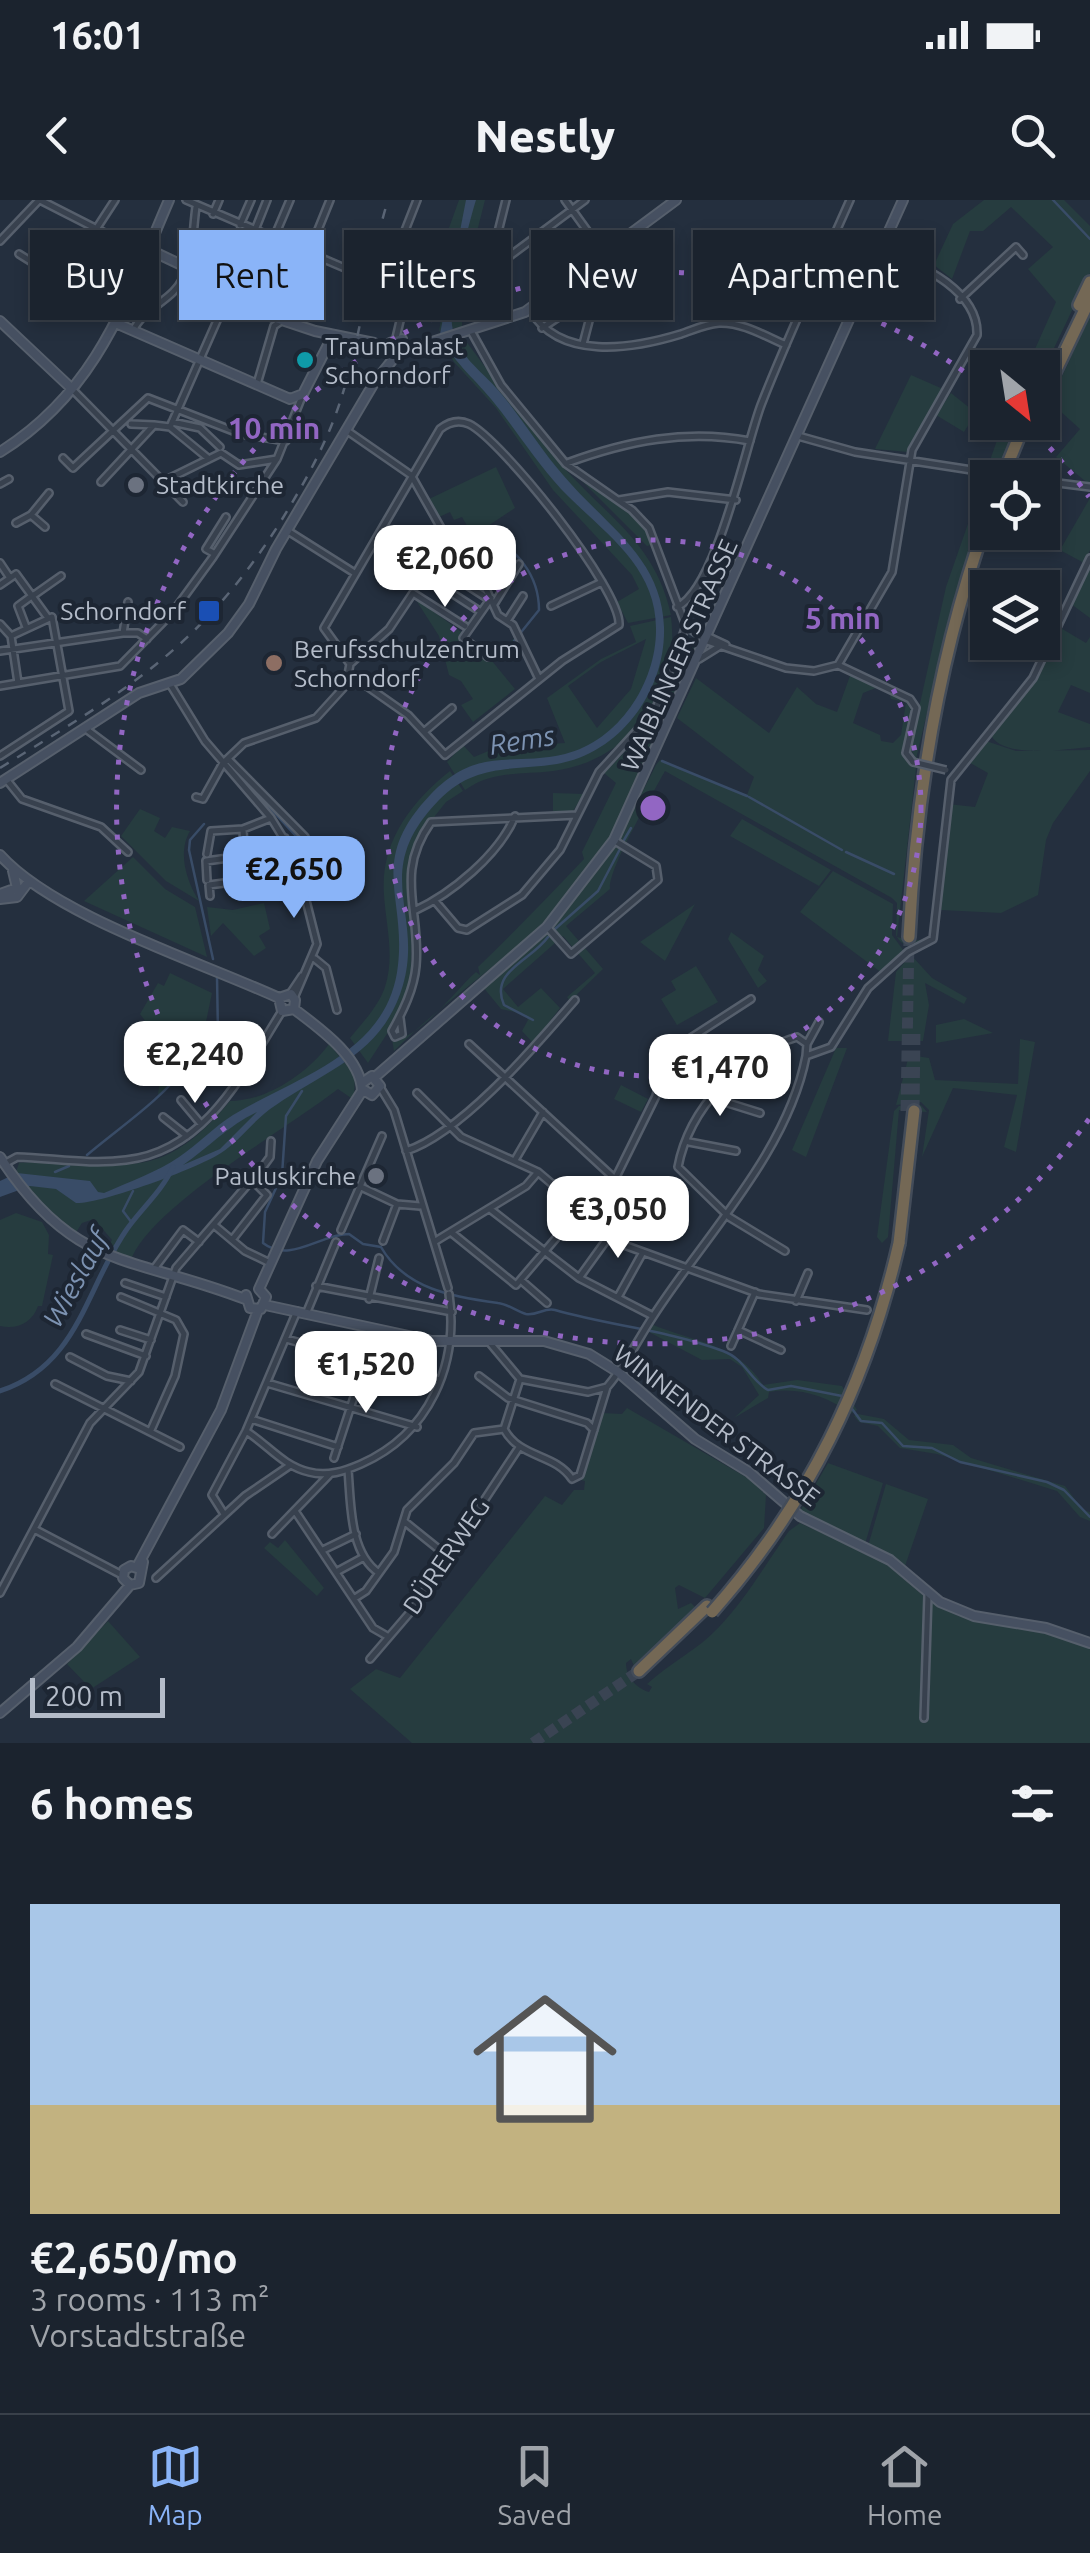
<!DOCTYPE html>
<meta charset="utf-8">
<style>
:root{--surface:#1b232e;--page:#242b36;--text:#f1f3f6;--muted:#a0a4aa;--line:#39404a;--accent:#8ab4f8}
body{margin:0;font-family:Ubuntu,sans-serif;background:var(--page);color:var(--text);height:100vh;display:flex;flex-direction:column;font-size:38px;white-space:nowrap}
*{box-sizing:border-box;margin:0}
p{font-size:32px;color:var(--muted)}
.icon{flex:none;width:55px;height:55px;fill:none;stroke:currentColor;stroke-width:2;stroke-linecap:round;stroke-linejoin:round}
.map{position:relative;height:1543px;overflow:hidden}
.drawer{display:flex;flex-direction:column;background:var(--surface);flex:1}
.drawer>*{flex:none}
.banner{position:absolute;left:30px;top:30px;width:1030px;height:90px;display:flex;gap:20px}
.needle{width:65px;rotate:150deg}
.buttons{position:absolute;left:970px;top:150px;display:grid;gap:20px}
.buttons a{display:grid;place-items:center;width:90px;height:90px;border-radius:0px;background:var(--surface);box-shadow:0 5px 15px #0003,0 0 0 2px var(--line);font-size:50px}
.scale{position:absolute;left:30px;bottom:25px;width:135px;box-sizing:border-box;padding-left:10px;border:5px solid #b4bcc9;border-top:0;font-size:28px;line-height:35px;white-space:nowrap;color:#b4bcc9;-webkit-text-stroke:8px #1d2633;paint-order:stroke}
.price{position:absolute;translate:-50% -85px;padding:0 22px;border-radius:20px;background:#fff;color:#222;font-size:32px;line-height:65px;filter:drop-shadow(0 2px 5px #0008)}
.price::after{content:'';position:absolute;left:50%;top:60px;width:30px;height:22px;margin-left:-15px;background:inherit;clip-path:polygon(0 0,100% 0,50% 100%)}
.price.selected{background:var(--accent);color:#111}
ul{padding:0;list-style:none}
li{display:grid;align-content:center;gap:20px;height:530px;padding:0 30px}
li span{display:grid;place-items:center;height:310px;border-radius:0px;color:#555}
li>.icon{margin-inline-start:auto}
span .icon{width:180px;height:180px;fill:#fffc;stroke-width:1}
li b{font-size:42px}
h2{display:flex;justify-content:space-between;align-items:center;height:120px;padding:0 30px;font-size:42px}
.pill{padding:0 35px;border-radius:0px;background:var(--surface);box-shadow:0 5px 15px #0003,0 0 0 2px var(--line);font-size:35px;line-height:90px}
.pill.selected{background:var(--accent);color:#111}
.status{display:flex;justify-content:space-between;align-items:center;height:70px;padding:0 50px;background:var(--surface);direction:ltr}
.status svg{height:28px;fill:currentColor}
header{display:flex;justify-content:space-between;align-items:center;height:130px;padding:0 30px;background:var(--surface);font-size:45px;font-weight:800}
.tab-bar{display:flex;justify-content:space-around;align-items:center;height:140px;border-top:2px solid var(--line);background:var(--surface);font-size:28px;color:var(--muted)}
.tab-bar a{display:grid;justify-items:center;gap:5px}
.tab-bar .selected{color:var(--accent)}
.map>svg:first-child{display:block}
.green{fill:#263c3f;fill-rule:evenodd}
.water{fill:#394c67;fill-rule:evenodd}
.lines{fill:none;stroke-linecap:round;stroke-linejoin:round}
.stream{stroke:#394c67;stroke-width:2.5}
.canal{stroke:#394c67;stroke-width:5}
.highway-tunnel{stroke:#3a4453;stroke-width:11;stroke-dasharray:11 5.5;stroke-linecap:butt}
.street-casing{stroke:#565f6c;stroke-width:10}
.secondary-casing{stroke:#565f6c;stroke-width:12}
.highway-casing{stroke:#434c59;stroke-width:16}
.street{stroke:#38414e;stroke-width:5}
.secondary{stroke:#465061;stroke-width:8}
.highway{stroke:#746855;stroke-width:11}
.rail{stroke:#5a6575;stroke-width:2.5;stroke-dasharray:10 10;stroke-linecap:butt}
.street-bridge-casing{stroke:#565f6c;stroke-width:10;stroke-linecap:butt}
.highway-bridge-casing{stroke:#434c59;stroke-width:16;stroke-linecap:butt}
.street-bridge{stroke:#38414e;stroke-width:5}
.highway-bridge{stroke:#746855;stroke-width:11}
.ring{fill:none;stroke:#9266c3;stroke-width:5;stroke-dasharray:5 10}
.culture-dot{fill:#0f9aa8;stroke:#1d2633;stroke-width:4}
.worship-dot{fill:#6b7280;stroke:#1d2633;stroke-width:4}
.transit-dot{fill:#1a4fb4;stroke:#1d2633;stroke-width:4}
.education-dot{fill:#8d6e63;stroke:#1d2633;stroke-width:4}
.labels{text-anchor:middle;stroke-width:8;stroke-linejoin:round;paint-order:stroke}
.poi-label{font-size:25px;fill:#b4bcc9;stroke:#1d2633;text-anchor:start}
.street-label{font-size:25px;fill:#b4bcc9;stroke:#1d2633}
.water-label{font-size:28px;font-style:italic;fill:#7c92b1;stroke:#1d2633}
.centre{fill:#9266c3;stroke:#1d2633;stroke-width:5}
.ring-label{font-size:30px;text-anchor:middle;font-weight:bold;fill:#9266c3;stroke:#1d2633;stroke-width:8;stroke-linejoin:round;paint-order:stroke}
</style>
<div class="status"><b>16:01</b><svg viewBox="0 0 49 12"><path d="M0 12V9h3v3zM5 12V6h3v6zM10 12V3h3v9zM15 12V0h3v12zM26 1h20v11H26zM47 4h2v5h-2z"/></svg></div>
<header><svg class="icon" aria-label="back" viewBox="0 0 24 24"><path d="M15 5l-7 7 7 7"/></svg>Nestly<svg class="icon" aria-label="search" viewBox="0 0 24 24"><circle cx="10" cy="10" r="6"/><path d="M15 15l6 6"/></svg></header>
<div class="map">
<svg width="1090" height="1543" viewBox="0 0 1090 1543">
<rect width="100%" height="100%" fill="#242f3e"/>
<path class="green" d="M459 0H485L462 91V127L439 131 455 42 445 39Z
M984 0H1064L1090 26V73L1043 171 1027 167 1056 102 1028 69 1053 47 1011 7 983 31H970L952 79 934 65 953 24Z
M1090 116V285L1056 257 1080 229 1050 202Z
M456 140H465C495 180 526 223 559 262 605 316 655 341 671 415L628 423 617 402 639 389 632 375 553 290 496 208 454 162 450 155Z
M911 175 943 189 908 252 875 249Z
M951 193 976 213 964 232 936 215Z
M1003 223H1020L997 277 988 278 987 302 953 404 916 559 910 548 946 387Z
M496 267 515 308 473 336 462 317 454 320 450 312 439 317 429 299Z
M580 279C606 298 643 310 651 345L647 346Z
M1090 298V350L1084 363 1060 350Z
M1090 362V418L1071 404Z
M414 397 464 434 460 442 488 459 516 437 521 449 508 447 492 461 515 489 473 522 461 505 473 499 461 481 449 475 439 436Z
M671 417C681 493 628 562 553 571 521 575 493 570 465 590L447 562 463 545 474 557 498 547 565 543 547 498 601 459 636 442 630 426ZM646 439 631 489 597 528 568 486 601 462Z
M1059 427 1086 443 1090 437V493L1071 485 1058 512 1090 524V547C1065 549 1000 560 990 533L1029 487Z
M686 435 699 445C662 529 632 626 571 695 518 754 449 795 394 851L392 839C418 842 459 786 476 772L480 775 478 767C515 731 548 697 584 659L582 652 616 583 604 573 640 537 665 500Z
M851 473 881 486 863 493 853 523 880 535 881 541 893 543 901 535 906 502 891 499 888 490C923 508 913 522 903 555L916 568 897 737 913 741 931 738 913 747C905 746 899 742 896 735L897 703 892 698 665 571C653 593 608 669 610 689L566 726 603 769 570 801 567 797 595 773 563 736 503 789 518 807 541 788 560 808 533 843 522 831 528 820 524 814 501 809 483 787C568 716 607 664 656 565L660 560 747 595 754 577 677 518 696 478 769 533 797 487 816 504 837 512Z
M983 540 1016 551 1090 550V571L1053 623 1046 640 1038 695 1001 713 941 710 948 604 975 607 988 573 965 560Z
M450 571 463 591 446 602 416 640 407 693 412 727 411 776 396 820 368 863 350 838C363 822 378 807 385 787 395 756 386 726 384 695 380 642 411 602 450 571Z
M553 593 584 594 573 611H553Z
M140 609 160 618 154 631 165 638 172 627 190 631C177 653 187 682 199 701L166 681 121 636Z
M742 619 831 670 819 686 730 636Z
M133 657 165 689 195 707 207 757 84 701Z
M833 671 893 704 892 735 904 751 882 773 800 712Z
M264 703 270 729 259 736 266 748 254 756 223 723 211 736 207 707 233 710Z
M695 704 665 761 640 742Z
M731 732 764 756 758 770 767 781 758 788 728 739Z
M911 755 932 778 967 798 964 804 925 783 929 805 923 841H888L896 772Z
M696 766 718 802 677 825 661 799 676 790 671 781Z
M170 773 212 793 201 846 175 868 169 887 158 895 159 886 135 858 158 838 140 814 158 783 164 786Z
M964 819 993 833 936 843V825Z
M1020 839 1035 842 1016 952 1004 947 1017 895 953 888 922 957 929 910 921 902 896 905 909 855 929 858 935 880 1018 884Z
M329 844 355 875 354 900 338 889C285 930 157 1003 132 1057L106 1050 112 1040 94 1019 82 1023 75 1034 39 1004 16 972 19 963C117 955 153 994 230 901 267 901 308 873 329 844Z
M836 848H847L806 957 792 950Z
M621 885 648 899 641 912 614 899Z
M921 905 927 912 899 910 888 1037 882 1043 877 1037 894 911 899 906Z
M16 1013 42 1022 49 1035 48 1054 53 1055 42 1106H38C32 1123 17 1130 0 1126V1020Z
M651 1124C693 1142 737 1143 763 1185L797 1180 842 1186 857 1210 850 1214C827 1195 797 1187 769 1192L768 1198 734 1218 759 1195 742 1167 730 1159 702 1160 647 1131Z
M627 1208 751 1280 766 1295 764 1328 705 1398 679 1385 675 1388 678 1409 691 1403 695 1407 655 1451 634 1466 631 1459 626 1463C626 1477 636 1488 649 1492L652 1487 647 1484C672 1461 698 1450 719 1427 746 1399 767 1362 789 1331L800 1323 883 1361 926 1398 958 1416 1026 1427 1090 1446V1543H412L350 1489 376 1469 400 1478 545 1296 562 1305 574 1290H584L585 1281 581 1280 602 1213 622 1214Z
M858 1214 884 1219 909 1240 953 1245 971 1258 1065 1286 1083 1310 1090 1312V1321L1080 1317 1057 1291 937 1254 900 1248 878 1226 859 1222 854 1216Z
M828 1263 883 1283 865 1344 800 1311Z
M886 1284 928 1299 904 1369 868 1346Z
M285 1340 324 1388 317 1396 264 1348 270 1342 278 1348Z
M108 1421 140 1457 91 1489 67 1464Z"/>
<path class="water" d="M466 0H476C468 26 449 101 452 125 456 155 481 170 499 191 522 218 540 249 563 275 604 324 662 357 664 427 666 490 621 553 557 564 512 571 475 563 439 600 369 672 424 712 403 785 383 854 328 869 276 905 255 918 241 940 221 953 196 969 101 1004 76 1003L56 989 30 986 0 997V981L17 973 90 981 98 992 104 993C129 982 157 972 179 957 198 944 214 927 233 915 298 876 389 853 398 765 406 694 367 661 431 594 479 545 510 567 565 554 619 541 657 482 656 428 656 364 600 330 561 289 535 261 515 228 491 199 473 177 452 161 440 134ZM257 912 220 949 183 965C208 948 229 925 257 912Z"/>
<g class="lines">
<path class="stream" d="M1053 0 1090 39
M487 331C516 351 539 373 539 410L514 441
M662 561 747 596
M234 569 307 648 316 664 328 669 344 660
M749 597 842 650
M204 624 190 640 189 650 213 759
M624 640 631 628
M846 652 894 674
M555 729 598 691 620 649
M533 820 504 805C489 771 531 761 548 737
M302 891 286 916 282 975 265 1012 263 1043C290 1064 320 1034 349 1034L363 1044 381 1047C405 1089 453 1097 498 1103 508 1104 516 1111 526 1114 537 1116 545 1107 555 1110 611 1126 667 1130 723 1151 745 1159 750 1180 768 1190L791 1186 842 1196
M87 955C124 924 160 901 189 863 197 852 210 847 218 835L217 776
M55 972 69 966
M132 1023 123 1011 133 991
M850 1206 861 1221 882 1223 903 1246 932 1248 960 1262 1047 1282 1064 1290 1090 1317"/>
<path class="canal" d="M0 1191C79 1165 85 1089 127 1029 142 1008 162 991 173 967"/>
<path class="highway-tunnel" d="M906 911 909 737
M914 911 915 831
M533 1543 639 1471"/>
<g class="street-casing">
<path id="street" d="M40 0 144 53
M186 0 347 69
M565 0 604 54
M213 14 219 0
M240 25 251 0
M273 40 290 0
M0 41 39 0
M19 54 118 116
M477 56 503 61 585 0
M491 60 506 0
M63 80 115 0
M233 85 267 0
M960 99 1016 47 1023 55
M530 110C560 161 632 149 681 134 693 130 705 124 719 123 742 122 765 136 786 145
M542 128 590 96 594 102 583 144
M133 131C141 113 160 105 173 92 194 72 192 34 196 7
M471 131 501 185 566 264 632 310 649 328 686 426 707 441 786 468 814 471 838 465 910 499 916 508 906 553 913 562
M396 138 404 104V33L417 0
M257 184 274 126 281 121 330 0
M70 187 183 302
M172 222 200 228 220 247
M131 224 154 225
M170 227 209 259
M346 230 411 275 454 351
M798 236 855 252 991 273
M63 258 73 268 148 198 241 234 286 241
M567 263C627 241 686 229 750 241
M166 280 221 253 239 265 277 259
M1042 281 1090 287
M101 282 154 225 170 227 227 98
M0 284 9 279
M619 300 668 292 736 300
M31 315 45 327
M16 323 31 315 49 293
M288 331 353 372
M215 354 206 349 226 317
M0 363 10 378
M442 369 490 400
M0 385 16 374 48 418
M34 395 61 376
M494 404 519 364
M551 406 602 382
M677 407C717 388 745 247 761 205 788 136 820 68 850 0
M481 412 433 381 454 351 480 376 498 415 513 425 539 479
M507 421 523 396
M0 424 11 436 18 483
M26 427 18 406 33 395
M696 431 726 445
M123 433 128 402
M0 451 123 433H138L147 439
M488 457 463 438 491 398
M699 459 720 446
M350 464 389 429 413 393 465 426
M838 465 892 372 912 250 977 135C979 89 917 64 882 48
M170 484 205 541 271 618 295 657 317 744 294 798
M0 486 120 466 173 412 213 357 277 259 303 194
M86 529 141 570
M425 531 452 508
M0 556 69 511 52 417 11 436
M228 559 305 637
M6 579 22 599 101 627 128 652
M196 597 203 599 223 563 244 543 316 518 346 485 350 464 324 428 440 229C449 222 458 219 469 224 501 239 622 390 619 425L562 461 445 555 408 515 351 475
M243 629 244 649
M207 654 211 631 243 629 271 618
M243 656V672
M207 680 206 661 243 656 285 638
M210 696 209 685 300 673
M435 701 458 728 467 730 522 695 560 650 599 572 655 511 686 426
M414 711C451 694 499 655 515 616
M547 727 571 754 658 680 656 666 615 641
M315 759 326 768 337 810
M290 794 302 776
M400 818 402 834 395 837 392 831C403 811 414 789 416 766 421 710 394 674 431 622L577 615
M469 844 615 979
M807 844 819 822
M759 854 779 870
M380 887 394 910 448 1088
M417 893 461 937 538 972 624 1045 759 1094 867 1110
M712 898 760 913
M181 900 201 924
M163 917 187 936
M689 942 736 951
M406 951C462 933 536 845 575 800
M515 960 543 912
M6 963 17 957C53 958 90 965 126 960 206 951 243 873 282 811
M359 986 397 1004 420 1006
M490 1009 579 1078 653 1116
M214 1025 245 1051 270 1063
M341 1030 382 936
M452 1033 516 1085 580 1010
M232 1040 267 995 252 980
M383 1041 397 1004
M434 1042 526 986 538 972
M785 1051 729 1017 678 967C689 908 741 854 797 837L807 844 806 856
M153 1070 183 1030 199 1042
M579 1078 610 1035 618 1012 615 979 656 896 666 854 751 799
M523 1082 547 1103
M125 1083 166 1097
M316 1086 452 1112
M121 1097 176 1120 184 1134 175 1176 151 1230
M618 1097 643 1052
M369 1099 379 1058
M796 1101 808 1073
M306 1114 336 1042
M120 1130 151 1140
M738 1130 781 1150
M86 1134 146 1156
M286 1139 440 1180
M490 1143 520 1179
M731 1146 755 1092
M70 1157 107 1176 131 1181
M479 1176 508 1198 587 1223 594 1230
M520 1179 588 1192 607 1187C626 1165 638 1139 654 1115 705 1036 788 951 806 856L831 847 868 788 908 752 933 739 951 580 1033 478 1090 358
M520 1179 504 1229C520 1259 555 1253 572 1279L580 1275 607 1187
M267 1183 417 1227
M55 1184 180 1247
M251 1219 338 1247
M246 1231C268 1245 283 1266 309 1272 327 1277 345 1271 361 1264 429 1234 459 1165 449 1094
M334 1258 365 1163
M348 1270C351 1303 349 1353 379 1373
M295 1311 373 1428 387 1436
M224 1314 212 1295 246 1231 297 1111
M405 1322 446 1355
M34 1329 122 1375
M272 1334 330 1274
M323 1350 356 1334
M338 1371 364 1357
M156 1378 245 1296 289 1266
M0 1393 90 1223 139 1172 176 1068 262 968 270 957 271 941
M355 1398 366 1391 394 1352 407 1310 454 1263 474 1233 504 1229
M370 1459 412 1410 518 1249
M924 1518 928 1395"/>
</g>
<g class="secondary-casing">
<path id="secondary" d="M145 54 152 51 188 68 218 93 255 111 315 131 374 143
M0 121 70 187
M118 124 290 199 303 194 329 143 390 148
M390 143 402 139 403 151
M0 252C99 190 126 99 169 0
M0 583 139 493 181 479 228 433 249 404 276 349 374 183 398 153 525 112 676 0
M0 655C55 716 201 762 279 798L291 794 295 800 294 809
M0 694 17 688 13 671
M0 699 17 697 29 681
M375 877 547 727 614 640 903 0
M362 883 372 876 380 886 372 895 362 889
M0 957C74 1071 131 1055 245 1099
M259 1089 317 961 362 891C361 857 319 828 294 809L282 811 279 798
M246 1095 250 1108 261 1109 266 1097 259 1089
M265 1105 432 1141H544L589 1154 618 1172 695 1239 749 1272 800 1316 890 1360 940 1402 974 1416 1046 1428 1090 1443
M137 1367 221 1210 258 1110
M130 1385 123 1378 124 1370 131 1366 140 1369
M0 1513 77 1447 130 1385 139 1383 143 1362"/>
</g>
<g class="highway-casing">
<path id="highway" d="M1079 105 1090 82
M1042 199 1090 99
M1002 278 1025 222
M909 737C916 594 939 452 988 317
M899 1043 914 911
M639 1471 707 1406"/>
</g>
<use href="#street" class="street"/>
<use href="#secondary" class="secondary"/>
<use href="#highway" class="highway"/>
<path class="rail" d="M0 568C125 491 200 449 281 321 305 282 327 243 341 199 362 134 368 65 388 0"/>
<g class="street-bridge-casing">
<path id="street-bridge" d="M991 273 1021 278
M913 562 946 570"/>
</g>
<g class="highway-bridge-casing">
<path id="highway-bridge" d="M712 1412C808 1304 867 1183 899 1043"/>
</g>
<use href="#street-bridge" class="street-bridge"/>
<use href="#highway-bridge" class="highway-bridge"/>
</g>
<g class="ring">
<circle cx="653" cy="608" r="268"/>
<path d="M1089 919A536 536 0 1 1 987 189M1029 226A536 536 0 0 1 1089 297"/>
</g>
<circle class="culture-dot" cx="305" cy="160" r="10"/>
<g class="worship-dot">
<circle cx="136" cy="285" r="10"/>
<circle cx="376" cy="976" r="10"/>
</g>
<rect class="transit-dot" x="197" y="399" width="24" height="24" rx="5"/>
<circle class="education-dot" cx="274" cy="463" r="10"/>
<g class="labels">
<g class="poi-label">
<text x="325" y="155">Traumpalast<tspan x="325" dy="29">Schorndorf</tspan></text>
<text x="156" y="294">Stadtkirche</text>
<text x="186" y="420" text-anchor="end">Schorndorf</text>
<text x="294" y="458">Berufsschulzentrum<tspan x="294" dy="29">Schorndorf</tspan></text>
<text x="356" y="985" text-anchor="end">Pauluskirche</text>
</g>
<g class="street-label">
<text transform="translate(679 455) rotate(-66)" y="9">WAIBLINGER STRASSE</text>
<text transform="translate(717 1225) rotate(37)" y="9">WINNENDER STRASSE</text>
<text transform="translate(446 1356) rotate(-56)" y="9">DÜRERWEG</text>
</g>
<g class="water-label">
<text transform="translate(522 540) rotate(-9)" y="10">Rems</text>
<text transform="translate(76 1078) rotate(-61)" y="10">Wieslauf</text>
</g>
</g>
<circle cx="653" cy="608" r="15" class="centre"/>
<g class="ring-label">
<text x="274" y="239">10 min</text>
<text x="843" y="429">5 min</text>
</g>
</svg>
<div class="buttons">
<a><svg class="needle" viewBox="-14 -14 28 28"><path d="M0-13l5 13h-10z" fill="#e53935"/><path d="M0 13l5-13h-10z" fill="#a0a4aa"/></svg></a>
<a><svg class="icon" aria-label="locate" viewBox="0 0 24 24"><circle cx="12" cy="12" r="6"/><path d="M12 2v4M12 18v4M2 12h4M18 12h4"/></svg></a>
<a><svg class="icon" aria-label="layers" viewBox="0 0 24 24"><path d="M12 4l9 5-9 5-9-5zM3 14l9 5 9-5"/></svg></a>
</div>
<div class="scale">200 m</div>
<b class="price" style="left:445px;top:410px">€2,060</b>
<b class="price selected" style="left:294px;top:721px">€2,650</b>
<b class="price" style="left:195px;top:906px">€2,240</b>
<b class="price" style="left:720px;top:919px">€1,470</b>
<b class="price" style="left:618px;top:1061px">€3,050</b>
<b class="price" style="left:366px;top:1216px">€1,520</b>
<div class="banner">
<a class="pill">Buy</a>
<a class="pill selected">Rent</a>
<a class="pill">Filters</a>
<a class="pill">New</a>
<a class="pill">Apartment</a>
</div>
</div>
<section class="drawer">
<h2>6 homes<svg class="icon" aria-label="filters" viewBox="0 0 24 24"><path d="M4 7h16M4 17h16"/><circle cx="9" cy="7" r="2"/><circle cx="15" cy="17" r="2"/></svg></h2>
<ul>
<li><span style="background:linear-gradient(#a9c7e8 65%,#c2b280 0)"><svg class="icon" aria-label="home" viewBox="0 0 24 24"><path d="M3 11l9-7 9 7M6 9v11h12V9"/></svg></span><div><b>€2,650/mo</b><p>3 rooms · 113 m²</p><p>Vorstadtstraße</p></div></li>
</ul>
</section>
<nav class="tab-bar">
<a class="selected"><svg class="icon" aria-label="map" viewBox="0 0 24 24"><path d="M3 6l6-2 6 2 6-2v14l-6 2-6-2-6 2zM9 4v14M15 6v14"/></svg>Map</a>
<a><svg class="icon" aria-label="saved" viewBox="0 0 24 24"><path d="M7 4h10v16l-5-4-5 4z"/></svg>Saved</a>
<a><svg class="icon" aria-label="home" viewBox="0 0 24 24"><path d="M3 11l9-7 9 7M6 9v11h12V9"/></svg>Home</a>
</nav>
